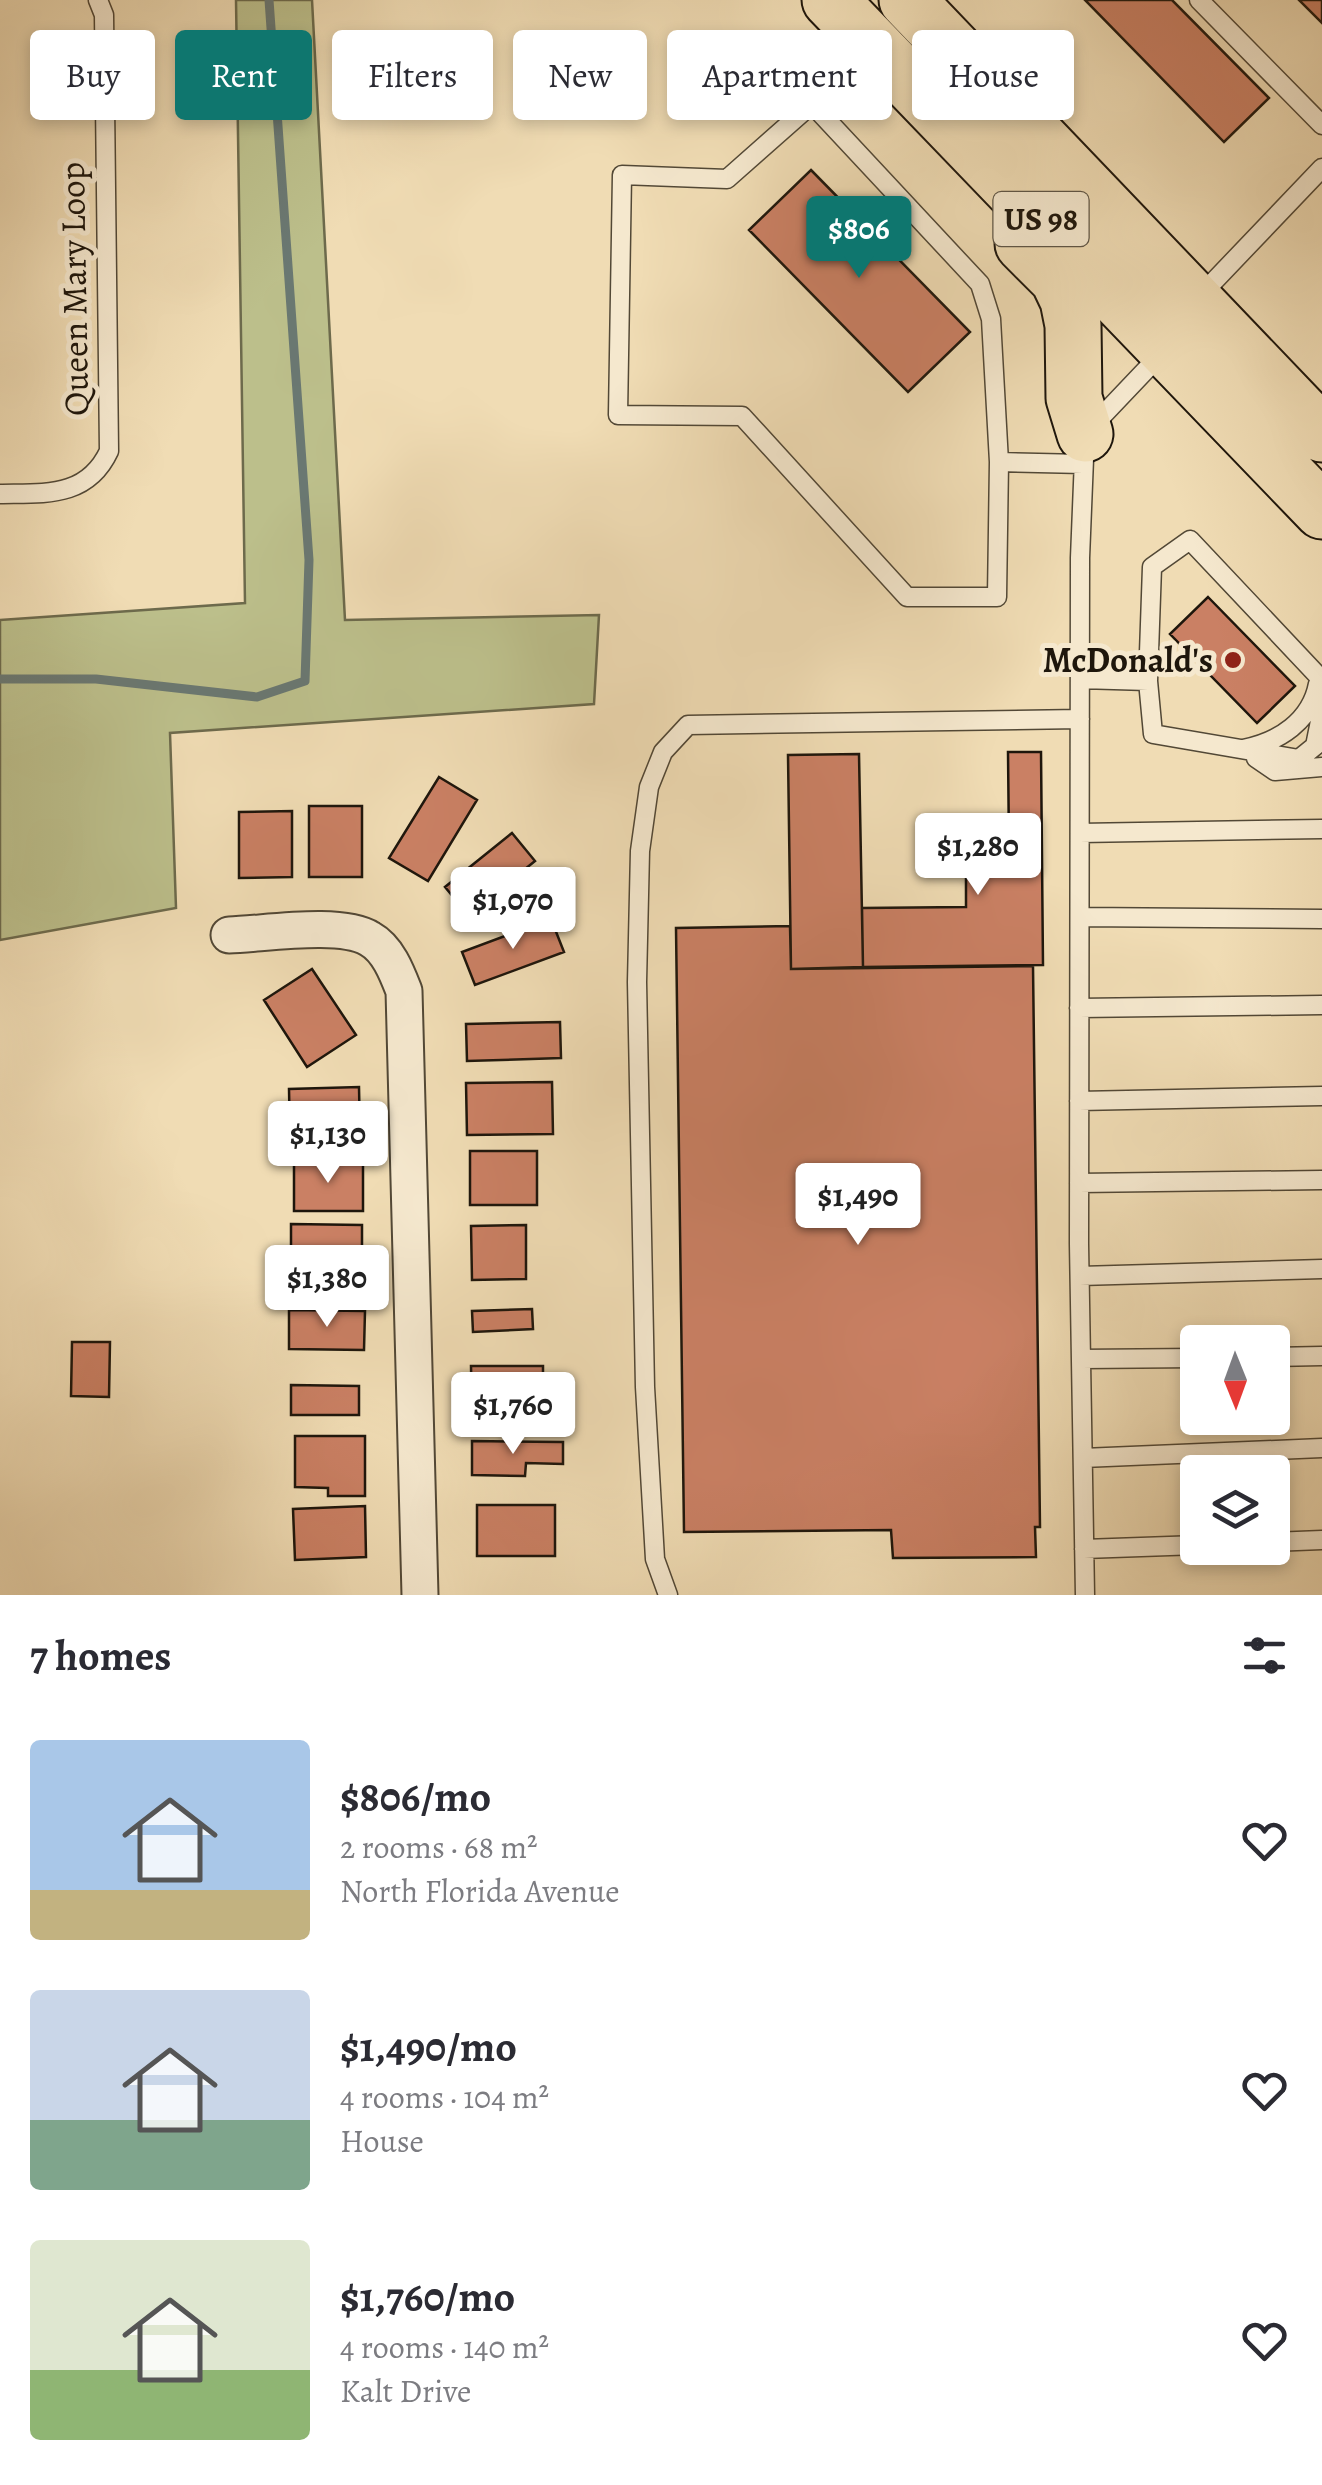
<!DOCTYPE html>
<meta charset="utf-8">
<style>
:root{--surface:#fff;--page:#f2f2f3;--text:#2b2b33;--muted:#7c7c81;--accent:#0f766e}
body{margin:0;font-family:Alegreya,serif;background:var(--page);color:var(--text);height:100vh;display:flex;flex-direction:column;font-size:38px;white-space:nowrap}
*{box-sizing:border-box;margin:0}
p{font-size:32px;color:var(--muted)}
.icon{flex:none;width:55px;height:55px;fill:none;stroke:currentColor;stroke-width:2;stroke-linecap:round;stroke-linejoin:round}
.map{position:relative;height:1595px;overflow:hidden}
.drawer{display:flex;flex-direction:column;background:var(--surface);flex:1}
.drawer>*{flex:none}
.hud{position:absolute;left:30px;top:30px;width:1262px;height:90px;display:flex;gap:20px}
.needle{width:65px;rotate:179deg}
.fabs{position:absolute;left:1180px;top:1325px;display:grid;gap:20px}
.fabs a{display:grid;place-items:center;width:110px;height:110px;border-radius:10px;background:var(--surface);box-shadow:0 5px 15px #0003;font-size:50px}
.price{position:absolute;translate:-50% -85px;padding:0 22px;border-radius:10px;background:#fff;color:#222;font-size:32px;line-height:65px;filter:drop-shadow(0 2px 5px #0008)}
.price::after{content:'';position:absolute;left:50%;top:60px;width:30px;height:22px;margin-left:-15px;background:inherit;clip-path:polygon(0 0,100% 0,50% 100%)}
.price.current{background:var(--accent);color:#fff}
ul{padding:0;list-style:none}
li{display:flex;align-items:center;gap:30px;height:250px;padding:0 30px}
li span{display:grid;place-items:center;flex:none;width:280px;height:200px;border-radius:10px;color:#555}
li>.icon{margin-inline-start:auto}
span .icon{width:120px;height:120px;fill:#fffc;stroke-width:1}
li b{font-size:42px}
h2{display:flex;justify-content:space-between;align-items:center;height:120px;padding:0 30px;font-size:42px}
.tag{padding:0 35px;border-radius:10px;background:var(--surface);box-shadow:0 5px 15px #0003;font-size:35px;line-height:90px}
.tag.current{background:var(--accent);color:#fff}
.map>svg:first-child{display:block}
.green{fill:#bcbf8b;stroke:#6d6a4c;stroke-width:2.5}
.lines{fill:none;stroke-linecap:round;stroke-linejoin:round}
.stream{stroke:#6a7872;stroke-width:9}
.building{fill:#ca8064;stroke:#1e160c;stroke-width:2.5}
.service-casing{stroke:#524836;stroke-width:21}
.minor-casing{stroke:#524836;stroke-width:39}
.primary-casing{stroke:#1e160c;stroke-width:59}
.service{stroke:#f5e8ce;stroke-width:18}
.minor{stroke:#f5e8ce;stroke-width:35}
.primary{stroke:#f0dcb4;stroke-width:55}
.poi-dot{fill:#8f2418;stroke:#f5e8ce;stroke-width:4}
.labels{text-anchor:middle;stroke-width:10;stroke-linejoin:round;paint-order:stroke}
.shield{fill:#f5e8ce;stroke:#5e5546;stroke-width:2.5}
.shield-label{font-size:32px;font-weight:bold;fill:#1e160c}
.street-label{font-size:35px;fill:#1e160c;stroke:#f5e8ce}
.poi-label{font-size:35px;font-weight:bold;fill:#1e160c;stroke:#f5e8ce;text-anchor:end}
</style>
<div class="map">
<svg width="1322" height="1595" viewBox="0 0 1322 1595">
<rect width="100%" height="100%" fill="#f0dcb4"/>
<filter id="stains"><feTurbulence type="fractalNoise" baseFrequency=".002" numOctaves="4"/><feColorMatrix values="0 0 0 0 .2 0 0 0 0 .09 0 0 0 0 .02 0 0 0 .5 -.17"/></filter>
<radialGradient id="worn" r=".72"><stop offset=".6" stop-color="#630" stop-opacity="0"/><stop offset="1" stop-color="#630" stop-opacity=".3"/></radialGradient>
<path class="green" d="M236 0H312L345 620 599 615 594 704 170 733 176 908 0 940V620L245 603Z"/>
<g class="lines">
<path class="stream" d="M0 679H96L257 697 305 681 309 560 269 0"/>
</g>
<path class="building" d="M1085 0H1172L1269 98 1224 142Z
M1299 0H1322V23Z
M811 170 970 332 908 392 749 230Z
M1208 597 1295 686 1257 723 1170 634Z
M1008 752H1041L1043 965 863 967 862 908 966 907V848L1009 847Z
M859 754 863 967 791 969 788 755Z
M439 777 477 800 428 881 389 858Z
M309 806H362V877H309Z
M292 811V877L239 878V812Z
M512 833 535 861 468 915 445 887Z
M551 919 564 952 475 985 462 952Z
M790 926 791 969 1033 966 1040 1527H1035L1036 1557 893 1558 891 1530 684 1532 676 928Z
M312 969 356 1035 307 1067 264 1000Z
M560 1022 561 1058 467 1061 466 1024Z
M552 1082 553 1134 467 1135 466 1083Z
M359 1087 360 1137 290 1139 289 1089Z
M470 1151H537V1205H470Z
M294 1160H363V1211H294Z
M291 1224 362 1225V1274H291Z
M526 1225V1279L472 1280 471 1226Z
M532 1309 533 1329 473 1332 472 1311Z
M289 1310 365 1311 364 1350 289 1349Z
M72 1342H110L109 1397 71 1396Z
M471 1366H543V1418H472Z
M291 1385 359 1386V1415H291Z
M295 1436H365V1496H328V1488L295 1487Z
M472 1441 563 1442V1464L526 1463 525 1476 472 1475Z
M477 1505H555V1556H477Z
M365 1506 366 1557 295 1560 293 1509Z"/>
<g class="lines">
<g class="service-casing">
<path id="service" d="M1199 0 1322 125
M872 51 727 179 622 175 618 415 742 416 907 597H997L999 462 1083 464
M813 105 980 284 991 319 999 462
M1198 298 1322 168
M0 494C45 493 87 498 109 451L104 15 98 0
M1080 679 1148 681
M1322 680 1190 540 1152 567 1148 681 1153 734 1299 759 1315 746 1322 711
M1243 749C1279 742 1311 721 1318 684
M1256 758 1275 771 1322 767
M1080 833 1322 829
M1080 917 1322 919
M1079 1008 1322 1005
M1079 1101 1322 1096
M1079 1183 1322 1180
M1080 1276 1322 1269
M1272 1357 1322 1356
M1081 1359 1198 1358
M1083 1458 1322 1448
M1272 1542 1322 1540
M1084 1549 1198 1545
M668 1595 655 1559 645 1387 637 982 640 851 649 787 663 752 688 725 1080 719
M1085 1595 1079 1244 1080 558 1085 434 1162 353"/>
</g>
<g class="minor-casing">
<path id="minor" d="M229 935C264 934 341 921 370 939 388 949 397 973 404 991L420 1595"/>
</g>
<g class="primary-casing">
<path id="primary" d="M830 0 1322 511
M907 0 1322 434
M1023 244 1058 279 1068 300 1073 325 1074 398 1085 434"/>
</g>
<use href="#service" class="service"/>
<use href="#minor" class="minor"/>
<use href="#primary" class="primary"/>
</g>
<circle class="poi-dot" cx="1233" cy="660" r="10"/>
<g class="labels">
<rect class="shield" x="993.5" y="192" width="95" height="54" rx="8"/>
<g class="shield-label">
<text x="1041" y="230">US 98</text>
</g>
<g class="street-label">
<text transform="translate(74 289) rotate(-91)" y="12">Queen Mary Loop</text>
</g>
<g class="poi-label">
<text x="1213" y="672">McDonald's</text>
</g>
</g>
<rect width="100%" height="100%" filter="url(#stains)"/>
<rect width="100%" height="100%" fill="url(#worn)"/>
</svg>
<div class="fabs">
<a><svg class="needle" viewBox="-14 -14 28 28"><path d="M0-13l5 13h-10z" fill="#e53935"/><path d="M0 13l5-13h-10z" fill="#7c7c81"/></svg></a>
<a><svg class="icon" aria-label="layers" viewBox="0 0 24 24"><path d="M12 4l9 5-9 5-9-5zM3 14l9 5 9-5"/></svg></a>
</div>
<b class="price current" style="left:859px;top:281px">$806</b>
<b class="price" style="left:978px;top:898px">$1,280</b>
<b class="price" style="left:513px;top:952px">$1,070</b>
<b class="price" style="left:328px;top:1186px">$1,130</b>
<b class="price" style="left:858px;top:1248px">$1,490</b>
<b class="price" style="left:327px;top:1330px">$1,380</b>
<b class="price" style="left:513px;top:1457px">$1,760</b>
<div class="hud">
<a class="tag">Buy</a>
<a class="tag current">Rent</a>
<a class="tag">Filters</a>
<a class="tag">New</a>
<a class="tag">Apartment</a>
<a class="tag">House</a>
</div>
</div>
<section class="drawer">
<h2>7 homes<svg class="icon" aria-label="filters" viewBox="0 0 24 24"><path d="M4 7h16M4 17h16"/><circle cx="9" cy="7" r="2"/><circle cx="15" cy="17" r="2"/></svg></h2>
<ul>
<li><span style="background:linear-gradient(#a9c7e8 75%,#c2b280 0)"><svg class="icon" aria-label="home" viewBox="0 0 24 24"><path d="M3 11l9-7 9 7M6 9v11h12V9"/></svg></span><div><b>$806/mo</b><p>2 rooms · 68 m²</p><p>North Florida Avenue</p></div><svg class="icon" aria-label="heart" viewBox="0 0 24 24"><path d="M12 20l-8-8c-3-5 5-10 8-4 3-6 11-1 8 4z"/></svg></li>
<li><span style="background:linear-gradient(#c9d6e8 65%,#7fa58c 0)"><svg class="icon" aria-label="home" viewBox="0 0 24 24"><path d="M3 11l9-7 9 7M6 9v11h12V9"/></svg></span><div><b>$1,490/mo</b><p>4 rooms · 104 m²</p><p>House</p></div><svg class="icon" aria-label="heart" viewBox="0 0 24 24"><path d="M12 20l-8-8c-3-5 5-10 8-4 3-6 11-1 8 4z"/></svg></li>
<li><span style="background:linear-gradient(#dfe7d0 65%,#8fb573 0)"><svg class="icon" aria-label="home" viewBox="0 0 24 24"><path d="M3 11l9-7 9 7M6 9v11h12V9"/></svg></span><div><b>$1,760/mo</b><p>4 rooms · 140 m²</p><p>Kalt Drive</p></div><svg class="icon" aria-label="heart" viewBox="0 0 24 24"><path d="M12 20l-8-8c-3-5 5-10 8-4 3-6 11-1 8 4z"/></svg></li>
</ul>
</section>
